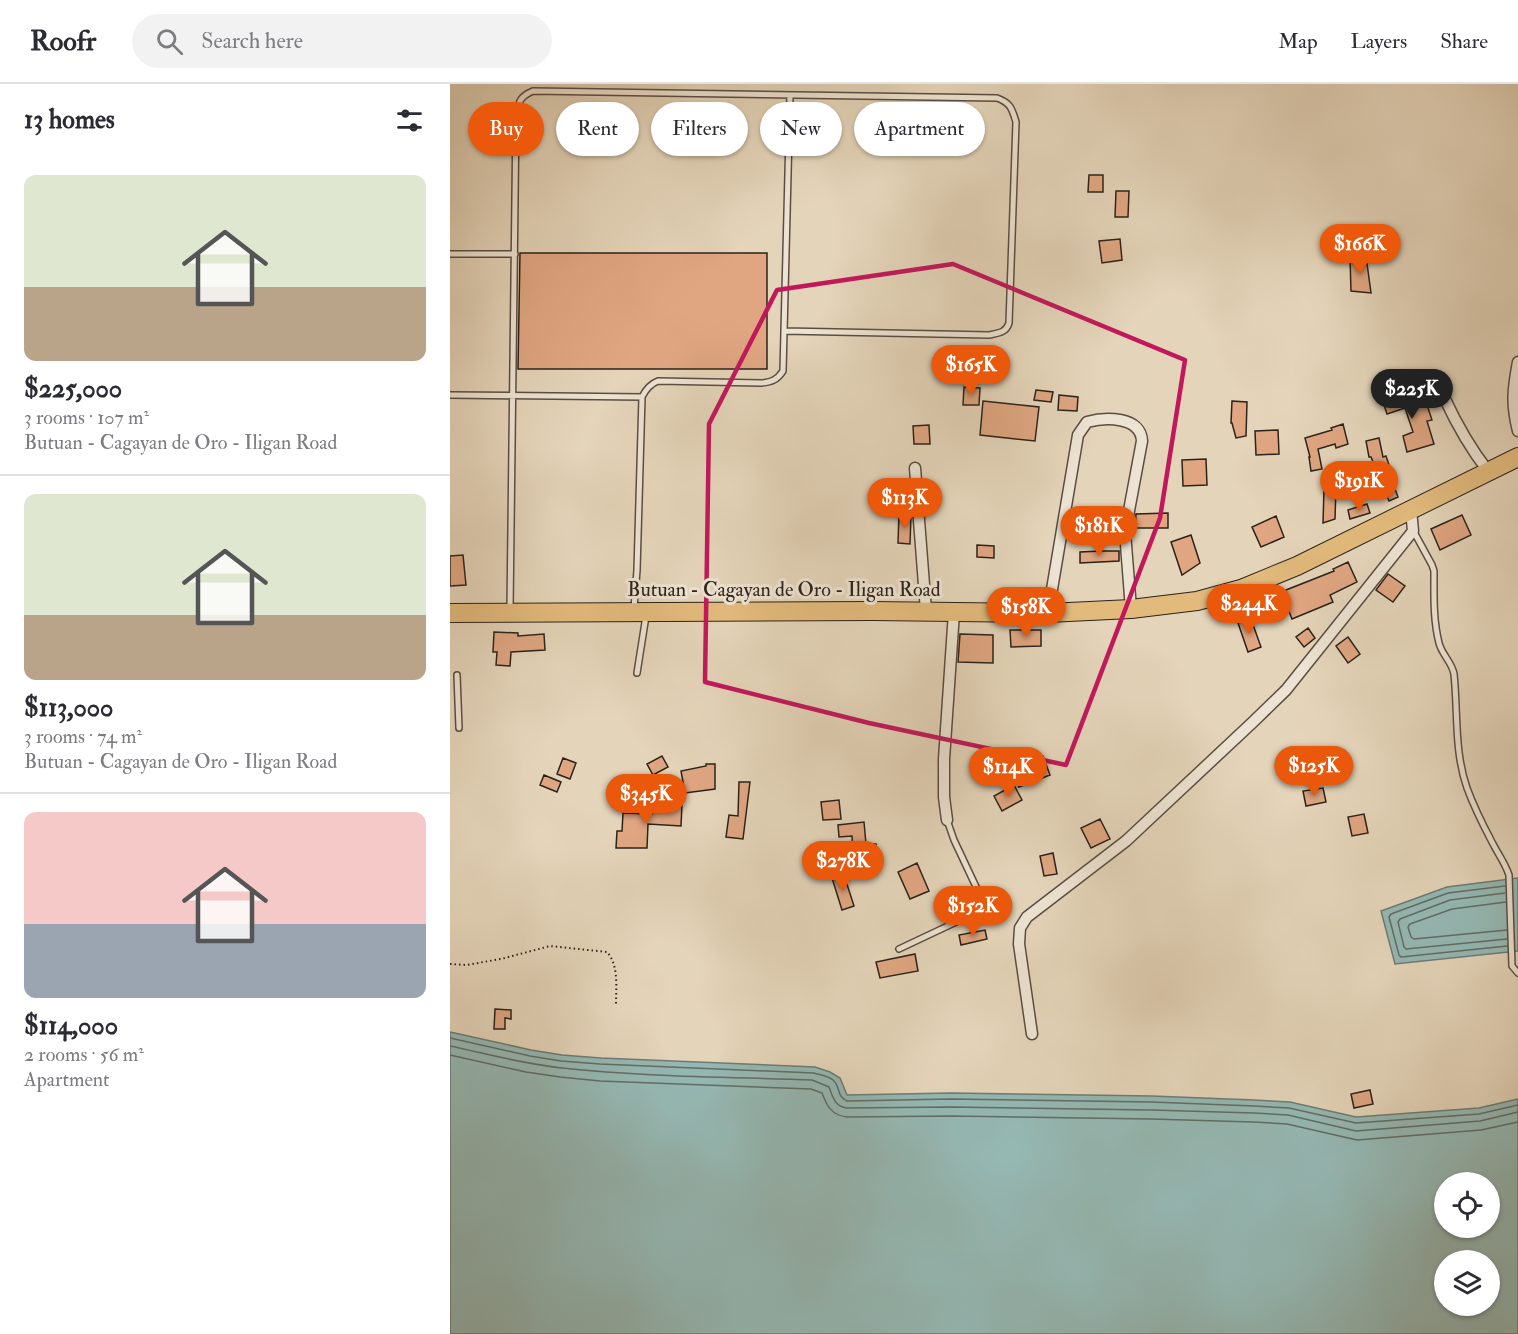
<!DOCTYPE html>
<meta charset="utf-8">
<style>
:root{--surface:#fff;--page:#f2f2f3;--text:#2b2b33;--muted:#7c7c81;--line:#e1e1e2;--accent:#ea580c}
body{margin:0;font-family:"IM FELL Double Pica",serif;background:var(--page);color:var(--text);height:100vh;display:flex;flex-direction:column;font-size:22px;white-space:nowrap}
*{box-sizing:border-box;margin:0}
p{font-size:20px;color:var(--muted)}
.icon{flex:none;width:33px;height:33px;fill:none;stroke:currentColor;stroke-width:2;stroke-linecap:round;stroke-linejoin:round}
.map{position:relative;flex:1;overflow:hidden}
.panel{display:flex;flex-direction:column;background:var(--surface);width:450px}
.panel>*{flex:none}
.top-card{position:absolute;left:18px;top:18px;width:570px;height:54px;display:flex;gap:12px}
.controls{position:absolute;left:984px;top:1088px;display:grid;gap:12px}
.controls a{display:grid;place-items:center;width:66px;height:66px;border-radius:50%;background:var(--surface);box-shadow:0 2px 4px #0004;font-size:30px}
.price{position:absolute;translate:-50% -51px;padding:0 14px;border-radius:21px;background:var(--accent);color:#fff;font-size:20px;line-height:39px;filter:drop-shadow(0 2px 3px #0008)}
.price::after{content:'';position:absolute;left:50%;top:36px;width:18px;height:14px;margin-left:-9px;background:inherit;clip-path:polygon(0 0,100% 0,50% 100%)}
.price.current{background:#222;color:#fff}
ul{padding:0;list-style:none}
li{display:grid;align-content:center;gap:12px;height:318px;padding:0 24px}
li+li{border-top:2px solid var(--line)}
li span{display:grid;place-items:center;height:186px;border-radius:12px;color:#555}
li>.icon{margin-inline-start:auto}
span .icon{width:108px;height:108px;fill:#fffc;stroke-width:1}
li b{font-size:26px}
h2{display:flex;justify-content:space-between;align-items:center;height:72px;padding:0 24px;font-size:26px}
.chip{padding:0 21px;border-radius:27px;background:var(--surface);box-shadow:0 2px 4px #0004;font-size:21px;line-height:54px}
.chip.current{background:var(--accent);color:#fff}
header{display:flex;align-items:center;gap:36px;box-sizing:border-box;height:84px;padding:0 30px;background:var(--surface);border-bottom:2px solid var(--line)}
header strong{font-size:28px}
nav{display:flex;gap:33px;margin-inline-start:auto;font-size:21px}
.search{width:420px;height:54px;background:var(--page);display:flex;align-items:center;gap:15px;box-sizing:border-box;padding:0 21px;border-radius:33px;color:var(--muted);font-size:22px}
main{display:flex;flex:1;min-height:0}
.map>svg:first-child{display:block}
.water{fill:#95b8b3;stroke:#6b7c76;stroke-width:1.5;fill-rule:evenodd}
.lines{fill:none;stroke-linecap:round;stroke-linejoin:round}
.shore{stroke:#606d66;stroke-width:1.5}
.building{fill:#dfa681;stroke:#2c221a;stroke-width:1.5}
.service-casing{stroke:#5a4e42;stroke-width:8}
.minor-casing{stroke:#5a4e42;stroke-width:13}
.trunk-casing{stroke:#2c221a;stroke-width:20}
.path{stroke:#2c221a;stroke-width:2;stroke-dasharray:1.5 3;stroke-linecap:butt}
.service{stroke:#ede3d2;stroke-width:5}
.minor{stroke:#ede3d2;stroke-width:10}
.trunk{stroke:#e2ba7c;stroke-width:18}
.marked{fill:none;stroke:#c2185b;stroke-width:4.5;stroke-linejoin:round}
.labels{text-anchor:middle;stroke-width:6;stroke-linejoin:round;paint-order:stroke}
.street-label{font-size:20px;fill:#2c221a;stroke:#ede3d2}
</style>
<header>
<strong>Roofr</strong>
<div class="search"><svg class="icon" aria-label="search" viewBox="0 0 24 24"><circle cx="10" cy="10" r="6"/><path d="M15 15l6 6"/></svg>Search here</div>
<nav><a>Map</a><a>Layers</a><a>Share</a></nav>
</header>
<main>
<section class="panel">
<h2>13 homes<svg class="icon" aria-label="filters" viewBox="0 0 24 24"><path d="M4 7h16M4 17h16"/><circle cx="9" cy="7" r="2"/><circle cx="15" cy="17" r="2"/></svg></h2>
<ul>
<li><span style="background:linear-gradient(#dfe7d0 60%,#b9a48a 0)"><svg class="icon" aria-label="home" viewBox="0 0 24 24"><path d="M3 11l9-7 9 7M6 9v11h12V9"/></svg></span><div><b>$225,000</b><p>3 rooms · 107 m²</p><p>Butuan - Cagayan de Oro - Iligan Road</p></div></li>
<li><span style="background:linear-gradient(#dfe7d0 65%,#b9a48a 0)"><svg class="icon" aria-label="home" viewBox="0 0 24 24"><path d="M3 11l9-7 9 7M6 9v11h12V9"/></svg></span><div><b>$113,000</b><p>3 rooms · 74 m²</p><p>Butuan - Cagayan de Oro - Iligan Road</p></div></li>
<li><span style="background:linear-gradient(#f6c9c9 60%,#9aa5b1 0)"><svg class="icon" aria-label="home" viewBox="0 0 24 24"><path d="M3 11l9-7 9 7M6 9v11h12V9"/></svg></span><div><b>$114,000</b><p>2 rooms · 56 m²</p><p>Apartment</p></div></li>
</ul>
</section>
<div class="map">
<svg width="1068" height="1250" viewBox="0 0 1068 1250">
<rect width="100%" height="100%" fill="#e4d4b9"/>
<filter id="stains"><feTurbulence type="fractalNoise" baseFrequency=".00333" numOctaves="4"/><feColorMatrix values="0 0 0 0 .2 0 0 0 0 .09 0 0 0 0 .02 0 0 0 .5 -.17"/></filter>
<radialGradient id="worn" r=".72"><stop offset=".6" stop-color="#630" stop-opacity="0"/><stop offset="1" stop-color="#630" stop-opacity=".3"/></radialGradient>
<path class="water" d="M1068 794V867L945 880 931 827 997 803Z
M0 948 81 966 112 971 151 974 365 983 380 988 390 994 397 1011 501 1009 702 1012 804 1016 840 1018 906 1033 1029 1024 1068 1015V1250H0ZM994 1098H1040V1143H994ZM994 1176H1040V1221H994Z"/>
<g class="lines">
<path class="shore" d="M1055 802 998 809 941 830 939 833 949 871 951 873 1057 862
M1055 809 1000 816 950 835 948 838 954 863 956 865 1057 855
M1056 818 1002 825 960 840 958 843 961 853 964 855 1057 846
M0 954 80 972 111 977 150 980 364 989C370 991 378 992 383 996 391 1003 386 1012 397 1017L501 1015 701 1018 804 1022 839 1024 906 1039 1029 1030 1068 1021
M0 962C37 970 74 980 112 984 195 993 279 993 362 996L379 1003C383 1013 384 1022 397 1024L501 1023 701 1026 804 1029 838 1031 906 1047 1030 1037 1068 1028
M0 971 76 988 110 993 150 997 361 1005 372 1009C377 1022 381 1031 397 1033L501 1032 701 1035 803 1038 837 1040 907 1056 1031 1046 1068 1038"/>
</g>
<path class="building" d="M639 91H653V108H638Z
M666 107H679L678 133H665Z
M670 155 672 176 652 179 649 157Z
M70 169H317V285H68Z
M916 172 921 209 901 207 900 173Z
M514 303 530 304 529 321H513Z
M952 303 957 320 971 316 973 323 977 321 982 336 977 337 984 360 957 368 953 352 963 348 955 324 937 330 932 315 945 311 943 306Z
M586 306 603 308 601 318 584 316Z
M609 311 628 313 627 327 608 326Z
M533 317 589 323 585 357 530 351Z
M782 317 797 318 796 352 786 354 782 339H781Z
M893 340 898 360 886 364 885 360 868 365 872 385 861 387 859 373H860L855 354 882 346 881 344Z
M479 341 480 360H464L463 342Z
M828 346 829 370 806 371 805 347Z
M929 354 933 373 936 372 943 393 941 394 948 413 939 417 921 373H919L916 357Z
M756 375 757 401 733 402 732 376Z
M874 405H886L885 435 873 439Z
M917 420 920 429 900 435 898 426Z
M718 429V444H685L686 430Z
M449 430H461L460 460 448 459Z
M1012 431 1021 451 990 466 981 445Z
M826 432 834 453 811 463 802 443Z
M741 451 750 479 732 491 721 458Z
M527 461 544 462V474L527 473Z
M651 467H669V477L630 479V468Z
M13 471 16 501 0 502V472Z
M898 478 907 498 880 511 883 518 842 535 838 525 812 535 807 522 833 512 831 508 884 487 883 485Z
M938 490 955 502 943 518 926 506Z
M801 535 811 563 798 568 788 539Z
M858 544 865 554 854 563 846 553Z
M560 546H591V562L561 563Z
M44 548 68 549V552L94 550 95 566 61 568 60 582 46 581 47 568H43Z
M510 550 543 551V579L508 578Z
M898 553 910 570 898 579 886 562Z
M212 672 218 683 203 691 197 680Z
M593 672 600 691 569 703 562 684Z
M113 674 126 679 120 695 107 690Z
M256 680H265V705L235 709 231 687 256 682Z
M94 691 111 698 107 708 90 701Z
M289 698H300L293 755 276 753 279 731 288 732Z
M564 701 572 716 552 727 544 712Z
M873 704 876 718 856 722 853 707Z
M389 716 391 735 373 736 371 718Z
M215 719 232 720 231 742 198 740 197 764H166L167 747H172L173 729 202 730V725L215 726Z
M914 730 918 749 902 752 898 733Z
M650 735 660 755 641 764 631 744Z
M414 738 416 760H426L428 775 403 777 402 752 389 753 388 741Z
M603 769 607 790 594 792 590 772Z
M467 779 479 807 460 815 448 788Z
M394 791 404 822 392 826 382 794Z
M535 846 537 855 511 861 509 851Z
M465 870 468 887 430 894 426 878Z
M45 925 61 926V935L55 934V945H44Z
M920 1006 923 1020 904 1024 901 1010Z"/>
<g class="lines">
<g class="service-casing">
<path id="service" d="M0 170H65
M0 311 192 313 187 486 184 524
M192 313C196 305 200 300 208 297L311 299C322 298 327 296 333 287L340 11
M964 448 982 481 984 487C984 511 983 535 989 559 992 571 1002 578 1004 590 1008 627 1004 667 1017 704 1024 723 1033 741 1042 758 1048 770 1055 779 1059 791L1062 882 1068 889
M60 525 66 32C69 18 69 13 83 7L547 14C561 19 562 25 566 38L559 239C556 249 548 249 539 251L334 247
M187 589 196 532
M7 591 9 644
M449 865 521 831 528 826 530 818 528 807 504 756 497 736"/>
</g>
<g class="minor-casing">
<path id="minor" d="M1068 278C1063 305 1061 319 1068 347
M994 313C1006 339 1020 364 1038 387
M465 384 476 527
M598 529 628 351 637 338C655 333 691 332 692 357L675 448 681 525
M497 736 494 713V675L504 528
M582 950 569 860 570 844 577 833 676 757 803 638 836 606 963 447 961 426"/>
</g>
<g class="trunk-casing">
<path id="trunk" d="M0 529 422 527 598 529 681 525 747 517 791 505 847 482 1068 373"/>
</g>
<path class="path" d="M0 880 16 881 51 875 100 862 157 868C169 881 166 904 166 921"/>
<use href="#service" class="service"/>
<use href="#minor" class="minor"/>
<use href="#trunk" class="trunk"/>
</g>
<path class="marked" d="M503 180 735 276 710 434 616 681 419 639 255 598 259 340 327 206Z"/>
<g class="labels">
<g class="street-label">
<text x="334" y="512">Butuan - Cagayan de Oro - Iligan Road</text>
</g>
</g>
<rect width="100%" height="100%" filter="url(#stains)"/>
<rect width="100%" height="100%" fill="url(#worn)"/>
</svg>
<div class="controls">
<a><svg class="icon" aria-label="locate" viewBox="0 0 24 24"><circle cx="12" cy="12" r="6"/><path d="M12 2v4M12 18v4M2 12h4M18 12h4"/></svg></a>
<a><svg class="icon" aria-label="layers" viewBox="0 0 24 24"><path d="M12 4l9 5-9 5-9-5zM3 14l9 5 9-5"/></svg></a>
</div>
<b class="price" style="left:910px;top:191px">$166K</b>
<b class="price" style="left:521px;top:312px">$165K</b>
<b class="price current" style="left:962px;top:336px">$225K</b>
<b class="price" style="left:909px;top:428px">$191K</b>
<b class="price" style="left:455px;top:445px">$113K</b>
<b class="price" style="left:649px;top:473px">$181K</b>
<b class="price" style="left:799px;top:551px">$244K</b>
<b class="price" style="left:576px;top:554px">$158K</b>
<b class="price" style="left:864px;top:713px">$125K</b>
<b class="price" style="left:558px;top:714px">$114K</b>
<b class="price" style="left:196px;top:741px">$345K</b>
<b class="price" style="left:393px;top:808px">$278K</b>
<b class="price" style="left:523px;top:853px">$152K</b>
<div class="top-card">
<a class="chip current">Buy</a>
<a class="chip">Rent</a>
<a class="chip">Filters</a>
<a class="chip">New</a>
<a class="chip">Apartment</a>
</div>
</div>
</main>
